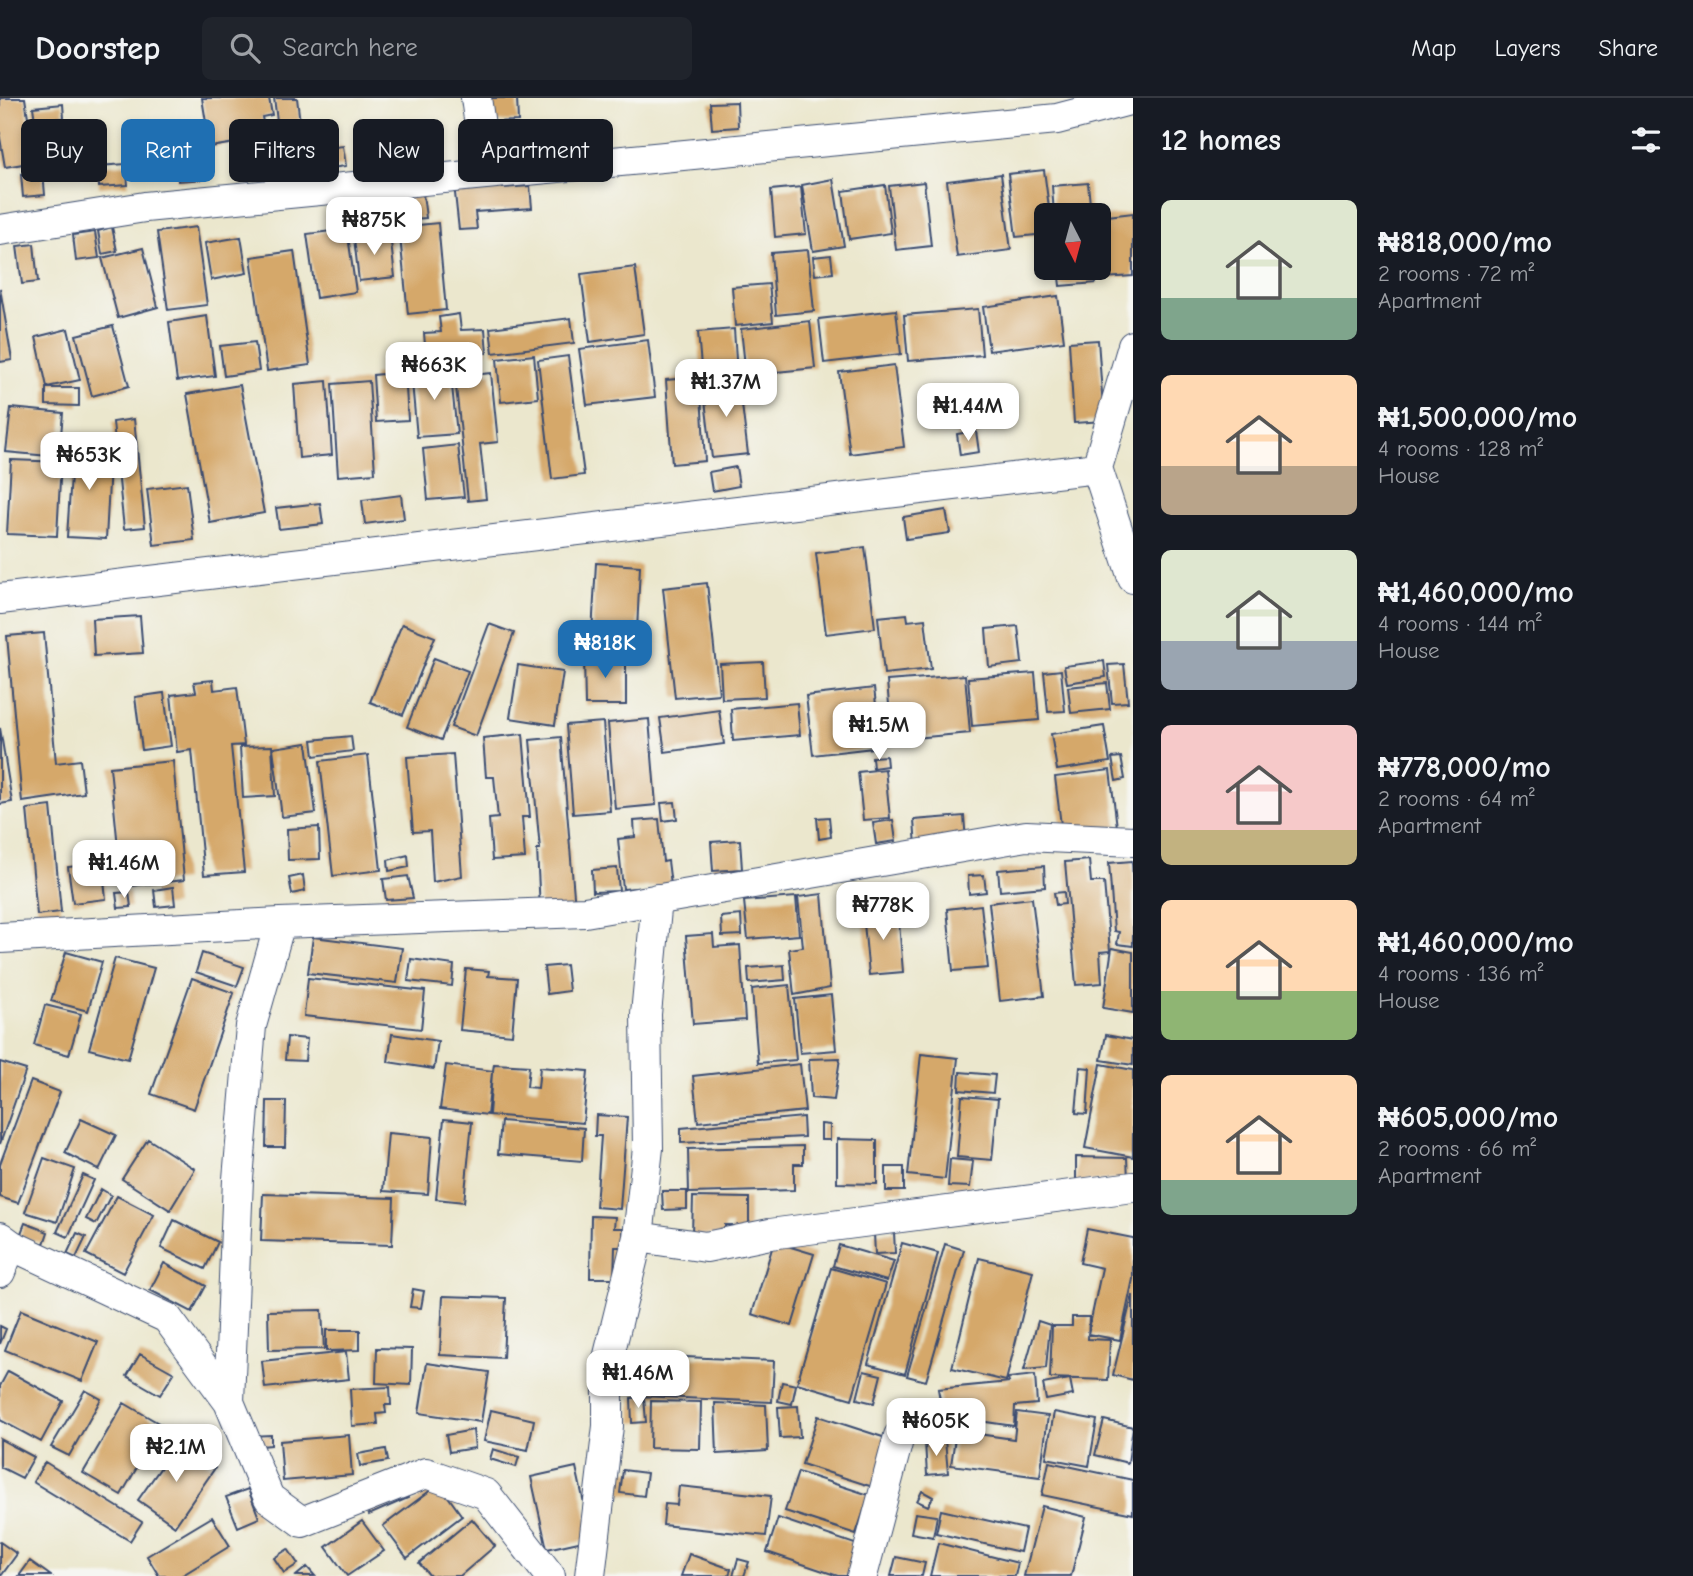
<!DOCTYPE html>
<meta charset="utf-8">
<style>
:root{--surface:#171b24;--page:#20242c;--text:#f1f3f6;--muted:#9ea1a6;--line:#363941;--accent:#1f6fb2}
body{margin:0;font-family:"Comic Neue",sans-serif;background:var(--page);color:var(--text);height:100vh;display:flex;flex-direction:column;font-size:26px;white-space:nowrap}
*{box-sizing:border-box;margin:0}
p{font-size:23px;color:var(--muted)}
.icon{flex:none;width:38px;height:38px;fill:none;stroke:currentColor;stroke-width:2;stroke-linecap:round;stroke-linejoin:round}
.map{position:relative;flex:1;overflow:hidden}
.panel{display:flex;flex-direction:column;background:var(--surface);width:560px}
.panel>*{flex:none}
.hud{position:absolute;left:21px;top:21px;width:665px;height:63px;display:flex;gap:14px}
.needle{width:46px;rotate:174deg}
.fabs{position:absolute;left:1034px;top:105px;display:grid;gap:14px}
.fabs a{display:grid;place-items:center;width:77px;height:77px;border-radius:10px;background:var(--surface);box-shadow:0 4px 10px #0003;font-size:35px}
.price{position:absolute;translate:-50% -60px;padding:0 16px;border-radius:14px;background:#fff;color:#222;font-size:23px;line-height:46px;filter:drop-shadow(0 2px 4px #0008)}
.price::after{content:'';position:absolute;left:50%;top:42px;width:21px;height:16px;margin-left:-10px;background:inherit;clip-path:polygon(0 0,100% 0,50% 100%)}
.price.selected{background:var(--accent);color:#fff}
ul{padding:0;list-style:none}
li{display:flex;align-items:center;gap:21px;height:175px;padding:0 28px}
li span{display:grid;place-items:center;flex:none;width:196px;height:140px;border-radius:10px;color:#555}
li>.icon{margin-inline-start:auto}
span .icon{width:84px;height:84px;fill:#fffc;stroke-width:1}
li b{font-size:30px}
h2{display:flex;justify-content:space-between;align-items:center;height:84px;padding:0 28px;font-size:30px}
.tag{padding:0 24px;border-radius:10px;background:var(--surface);box-shadow:0 4px 10px #0003;font-size:24px;line-height:63px}
.tag.selected{background:var(--accent);color:#fff}
header{display:flex;align-items:center;gap:42px;box-sizing:border-box;height:98px;padding:0 35px;background:var(--surface);border-bottom:2px solid var(--line)}
header strong{font-size:33px}
nav{display:flex;gap:38px;margin-inline-start:auto;font-size:24px}
.search{width:490px;height:63px;background:var(--page);display:flex;align-items:center;gap:18px;box-sizing:border-box;padding:0 24px;border-radius:10px;color:var(--muted);font-size:26px}
main{display:flex;flex:1;min-height:0}
.map>svg:first-child{display:block}
.building{fill:#d5a86a}
.lines{fill:none;stroke-linecap:round;stroke-linejoin:round}
.street-casing{stroke:#3a4b6f;stroke-width:32}
.street{stroke:#fff;stroke-width:30}
</style>
<header>
<strong>Doorstep</strong>
<div class="search"><svg class="icon" aria-label="search" viewBox="0 0 24 24"><circle cx="10" cy="10" r="6"/><path d="M15 15l6 6"/></svg>Search here</div>
<nav><a>Map</a><a>Layers</a><a>Share</a></nav>
</header>
<main>
<div class="map">
<svg width="1133" height="1478" viewBox="0 0 1133 1478">
<rect width="100%" height="100%" fill="#f6f6f2"/>
<filter id="ink" filterUnits="userSpaceOnUse"><feTurbulence type="fractalNoise" baseFrequency=".0143" numOctaves="2"/><feDisplacementMap in="SourceGraphic" scale="14" xChannelSelector="R" yChannelSelector="G"/><feConvolveMatrix kernelMatrix="1 2 1 2 8 2 1 2 1" color-interpolation-filters="sRGB"/></filter>
<filter id="wash" filterUnits="userSpaceOnUse"><feTurbulence type="fractalNoise" baseFrequency=".00686" numOctaves="4" result="noise"/><feDisplacementMap in="SourceGraphic" scale="28" xChannelSelector="R" yChannelSelector="G"/><feGaussianBlur stdDeviation="1.57" result="paint"/><feColorMatrix in="noise" values="0 0 0 0 0 0 0 0 0 0 0 0 0 0 0 0 0 1.4 0 .05"/><feComposite in="paint" operator="in"/></filter>
<g filter="url(#wash)">
<rect width="100%" height="100%" fill="#ebe7cd"/>
<g id="blocks">
<path class="building" d="M0 0H25L35 64 5 69 0 40Z
M202 0H269L272 17 262 19 266 40 210 49Z
M274 0H297L303 50 281 53Z
M490 0H517L518 23 491 24Z
M737 4 738 29 712 31 710 5Z
M63 6 64 20 35 23 33 9Z
M389 36 393 61 368 64 364 39Z
M343 48 346 68 265 79 262 58Z
M205 56 207 81 178 83 177 58Z
M126 66 128 87 99 89 98 68Z
M1044 72 1050 117H1046V136L1016 139 1008 76Z
M43 74 45 97 23 99 21 76Z
M1001 76 1011 152 957 159 947 83Z
M833 81 844 148 813 153 802 87Z
M502 82 503 90 530 88 532 110 475 114 477 131 459 132 454 86Z
M924 84 931 148 896 152 889 88Z
M1088 85 1091 117H1054L1052 88Z
M885 87 891 135 849 141 843 93Z
M801 89 806 136 775 139 771 92Z
M423 96 426 120 413 121 410 97Z
M1133 115V178L1104 180 1099 119Z
M438 125 446 212 408 216 399 129Z
M112 129 117 153 102 156 98 133Z
M196 129 207 207 168 212 157 134Z
M347 131 356 194 316 200 307 136Z
M95 134 99 160 76 163 73 137Z
M390 136 395 179 359 183 354 140Z
M241 139 247 175 211 182 205 145Z
M34 146 38 184 22 186 17 148Z
M143 150 158 209 118 220 102 160Z
M808 152 814 213 776 217 771 155Z
M294 153 310 267 267 273 251 159Z
M831 157 833 175 815 177 813 159Z
M635 169 644 236 590 244 581 176Z
M1058 170H1095L1096 185 1060 188Z
M769 186 773 224 735 228 732 189Z
M0 190 12 262 0 264Z
M1058 198 1064 243 989 253 983 209Z
M978 211 982 257 908 263 904 217Z
M896 212 901 256 824 265 819 221Z
M459 216 461 232 485 231 487 255 426 259 424 235 441 234 439 219Z
M207 218 215 278 177 283 169 224Z
M571 220 574 245 493 255 490 230Z
M810 223 815 270 746 277 741 231Z
M113 228 129 288 92 298 76 237Z
M68 231 80 282 47 289 36 239Z
M734 231 737 277 702 280 698 234Z
M648 242 655 299 587 307 579 251Z
M1098 242 1104 323 1074 325 1069 244Z
M255 244 259 273 224 278 220 248Z
M534 257 538 300 501 304 497 261Z
M568 258 584 377 552 381 538 262Z
M894 267 904 349 850 356 839 274Z
M450 269 457 336 417 339 411 273Z
M405 274 408 322 376 324 373 277Z
M491 275 498 344 480 346 486 401 468 403 455 279Z
M700 279 705 363 672 366 666 282Z
M739 282 748 356 712 360 703 286Z
M327 283 332 357 299 360 294 286Z
M369 283 375 375 338 378 332 286Z
M240 287 264 415 210 425 187 296Z
M46 290H79V308L46 307Z
M11 310 63 315 59 359 6 354Z
M134 321 145 429 124 431 113 324Z
M976 333 979 354 960 357 957 336Z
M73 346 111 348 106 441 67 439Z
M458 347 464 399 428 402 423 351Z
M11 362 61 364 57 438 7 436Z
M736 369 739 388 712 393 709 374Z
M187 386 194 442 154 447 147 391Z
M401 397 404 421 365 426 362 402Z
M320 405 323 426 279 431 276 410Z
M946 412 950 435 906 441 903 419Z
M865 449 875 530 826 536 816 455Z
M596 465 640 468 636 555 591 553Z
M707 485 719 596 675 600 663 490Z
M907 516 908 523 925 521 931 571 884 576 878 519Z
M140 518 143 555 94 558 92 521Z
M402 526 435 539 403 617 370 604Z
M489 526 514 535 476 638 451 629Z
M1018 528 1022 565 989 569 986 531Z
M44 535 56 665 80 662 84 695 22 704 7 538Z
M584 558H626V607H585Z
M434 560 468 573 441 642 407 629Z
M1104 563 1106 579 1067 585 1064 568Z
M763 564 765 599 722 601 720 566Z
M1124 566 1128 604 1112 605 1108 567Z
M518 567 563 574 555 627 510 620Z
M1061 572 1065 613 1048 614 1044 574Z
M1035 575 1039 622 972 628 968 580Z
M965 577 970 635 892 642 887 583Z
M213 582 214 592 237 589 244 647 231 648 244 774 204 777 192 652 177 654 171 597 196 594 194 584Z
M1107 585 1110 611 1071 615 1068 589Z
M874 590 881 649 813 657 806 598Z
M164 595 171 648 142 652 135 599Z
M797 605 800 637 733 643 731 611Z
M719 612 724 646 665 654 660 620Z
M649 621 656 707 615 711 608 625Z
M603 624 610 713 573 716 566 627Z
M1104 628 1110 664 1057 672 1051 636Z
M0 630 12 704 0 706Z
M523 636 530 719H522L525 760 492 762 489 721 498 720 494 679H486L483 640Z
M351 638 353 653 314 658 312 642Z
M561 639 575 810 540 812 537 751H540L530 642Z
M307 645 316 715 282 719 273 650Z
M272 648 275 698 243 700 240 649Z
M453 656 462 778 433 784 430 733 413 734 407 659Z
M368 657 381 772 333 778 320 663Z
M886 658 887 668 873 670 872 659Z
M1121 659 1125 681 1116 683 1112 660Z
M173 663 184 782 122 789 110 669Z
M885 671 890 720 863 722 858 674Z
M1110 672 1117 729 1062 735 1055 679Z
M675 704 677 721 663 723 661 705Z
M51 708 61 814 37 817 27 711Z
M964 718 966 743 916 748 914 722Z
M829 719 831 739 819 741 817 720Z
M659 721 663 764 668 763 671 787 623 791 618 741 635 739 634 723Z
M893 722 896 743 876 746 873 725Z
M319 729 320 761 288 762 287 731Z
M740 742 742 771 713 773 711 744Z
M408 757 409 769 389 773 388 762Z
M1089 762 1091 784H1104L1110 853 1100 854 1102 885 1076 887 1065 764Z
M1132 763 1133 783V848L1117 846 1119 834 1114 833 1109 765Z
M102 765 106 801 73 805 68 769Z
M1044 768 1045 789 1000 793 998 772Z
M617 770 619 793 593 794 592 772Z
M303 777 305 793 292 796 289 780Z
M984 777 986 794 969 796 968 778Z
M408 778 413 800 386 802 383 781Z
M173 789 175 807 156 809 154 792Z
M129 794 131 809 118 810 116 795Z
M1064 794 1065 806 1056 807 1054 795Z
M822 796 830 890 794 897 789 851 803 849 798 799Z
M796 799 799 837 748 841 744 803Z
M1032 800 1044 898 1000 903 989 805Z
M981 807 988 870 953 873 947 811Z
M898 812 903 874 869 877 863 815Z
M741 817 742 837 722 838 721 819Z
M713 836 714 849 740 847 745 922 693 926 686 838Z
M313 839 402 850 397 885 308 875Z
M1112 850 1133 854V915L1103 910Z
M66 854 102 864 88 913 51 903Z
M202 855 244 869 237 888 196 874Z
M115 860 154 870 128 961 89 951Z
M411 861 454 867 452 888 408 883Z
M566 867 569 893 547 896 544 869Z
M784 867 785 882 749 885 748 870Z
M466 871 489 873 488 878 517 880 512 937 460 932Z
M192 880 234 895 194 1011 151 996Z
M308 880 425 893 421 931 304 918Z
M789 887 796 962 758 965 752 891Z
M831 897 836 952 800 955 795 901Z
M45 907 81 916 69 957 34 947Z
M392 936 438 943 434 971 388 964Z
M1106 937 1133 942V967L1101 962Z
M287 939 307 941 305 963 285 962Z
M921 956 958 960 945 1081 908 1077Z
M840 960 834 1002 811 1000 809 961Z
M0 964 26 972 0 1046Z
M494 966 529 968 527 989 538 990 540 969 588 973 583 1025 489 1017 492 975 487 1017 440 1011 446 967 493 973Z
M800 966 805 1013 698 1024 693 978Z
M1101 966 1133 972V1059L1085 1050Z
M1080 969 1090 970 1087 1016 1076 1015Z
M960 974 995 977 993 995 959 992Z
M31 983 60 994 18 1105 0 1099V1066Z
M962 998 998 1001 992 1062 957 1059Z
M267 1003H286L285 1049H266Z
M596 1017 627 1019 620 1111 596 1109 601 1038H595Z
M803 1019 804 1039 681 1045V1030Z
M81 1021 116 1037 99 1072 65 1055Z
M444 1021 472 1024 464 1104 436 1101Z
M501 1023 584 1030 582 1063 498 1056Z
M821 1026 830 1027V1042H821Z
M388 1035 432 1039 428 1096 383 1093Z
M148 1041 195 1071 170 1112 122 1081Z
M837 1041 877 1042V1086L837 1085Z
M803 1048V1066H794V1092L689 1095 688 1051Z
M1076 1059 1127 1060 1128 1081 1076 1084Z
M44 1060 75 1071 57 1124 25 1114Z
M950 1061 973 1063 970 1089 948 1088Z
M886 1069H904V1093H886Z
M83 1077 94 1082 68 1139 57 1134Z
M101 1091 111 1097 96 1126 86 1121Z
M662 1093H687V1111L663 1112Z
M263 1096 394 1100 392 1147 261 1143Z
M117 1098 154 1117 123 1175 86 1156Z
M693 1099 749 1100V1138H731L732 1127H725V1137H692Z
M591 1118 615 1119 614 1130H623V1149H615L614 1180H590Z
M174 1122 218 1144 205 1171 161 1150Z
M25 1125 48 1134 44 1146 20 1138Z
M1087 1131 1133 1140V1181L1120 1242 1088 1236 1102 1170 1080 1165Z
M894 1134 895 1155 875 1156 874 1135Z
M77 1135 86 1139 76 1160 67 1156Z
M774 1144 814 1156 792 1228 752 1216Z
M902 1145 938 1155 905 1276 868 1266Z
M945 1146 964 1152 926 1283 907 1278Z
M839 1147 894 1163 887 1183 833 1168Z
M979 1160 1033 1173 1006 1283 952 1270Z
M164 1165 206 1188 192 1214 150 1192Z
M831 1170 886 1186 852 1301 797 1285Z
M413 1191 424 1193 421 1210 410 1209Z
M443 1198 506 1200 503 1260 440 1257Z
M1132 1198H1133V1282L1113 1277Z
M21 1212 98 1244 82 1283 5 1252Z
M322 1212 324 1251 269 1252 268 1213Z
M1072 1219H1089L1088 1241 1110 1242 1108 1282 1050 1280 1052 1228H1072Z
M1038 1223 1050 1227 1046 1270 1024 1272Z
M0 1228 6 1231 0 1246Z
M326 1232H360V1252L326 1253Z
M377 1250 412 1251 411 1287 376 1285Z
M346 1254 349 1281 265 1290 262 1263Z
M140 1256 174 1275 160 1297 127 1278Z
M642 1257 774 1263 772 1304 640 1298Z
M427 1265 489 1274 481 1324 419 1315Z
M8 1273 63 1303 41 1344 0 1322V1288Z
M864 1273 881 1277 874 1305 857 1301Z
M1035 1277 1037 1306 1015 1308 1014 1328 959 1320 957 1309 941 1307 938 1291 1009 1284 1008 1280Z
M1070 1281 1073 1297 1046 1302 1043 1286Z
M782 1284 796 1287 792 1306 778 1303Z
M390 1289 391 1307H385L386 1315 377 1316 378 1326 352 1328 350 1291Z
M85 1292 101 1301 69 1358 51 1349Z
M644 1299 646 1324 632 1325 631 1300Z
M651 1303 701 1304 700 1351 650 1350Z
M124 1305 162 1327 121 1397 83 1375Z
M715 1305 766 1307 768 1353 717 1356Z
M798 1308 800 1339 780 1340 778 1309Z
M491 1312 534 1322 528 1352 484 1343Z
M1017 1314 1048 1318 1040 1379 951 1367 956 1333 1014 1341Z
M1054 1314 1097 1322 1089 1368 1046 1360Z
M818 1318 895 1343 879 1391 802 1366Z
M1104 1322 1133 1329 1128 1365 1095 1357Z
M473 1332 475 1350 449 1354 446 1337Z
M271 1337V1347L250 1349 249 1338Z
M349 1337 352 1377 283 1383 280 1343Z
M0 1341 34 1359 22 1380 0 1369Z
M945 1342 948 1375 927 1377 925 1344Z
M178 1345 215 1370 175 1428 138 1402Z
M386 1351 388 1363 360 1368 358 1356Z
M493 1351 519 1359 516 1369 490 1361Z
M45 1364 142 1424 130 1443 33 1384Z
M1049 1364 1133 1382V1416L1042 1397Z
M576 1369 592 1441 547 1451 531 1379Z
M623 1372 647 1375 644 1398 620 1395Z
M798 1374 869 1397 856 1436 785 1413Z
M402 1386 408 1400 369 1417 364 1404Z
M439 1386 462 1418 407 1460 383 1428Z
M679 1388 771 1398 766 1438 663 1427 665 1406 677 1407Z
M248 1391 259 1420 238 1429 226 1399Z
M922 1393 933 1399 928 1408 917 1403Z
M1042 1408 1086 1419 1071 1478H1024Z
M941 1412 1025 1431 1020 1454 936 1435Z
M915 1415 937 1418 933 1439 911 1435Z
M212 1419 230 1448 181 1478H159L147 1458Z
M778 1420 858 1447 847 1478H838L767 1454Z
M472 1421 495 1448 460 1478H430L419 1465Z
M362 1423 384 1453 347 1478 326 1449Z
M0 1444 17 1456 1 1478H0Z
M938 1445 1018 1465 1015 1478H930Z
M288 1451 298 1466 284 1475 274 1460Z
M689 1456 731 1471 729 1478H681Z
M896 1459 925 1465 922 1478H891Z
M738 1461 749 1464 744 1478H733Z
M30 1463 51 1478H19Z
M307 1469 315 1478H296Z"/>
</g>
</g>
<g filter="url(#ink)">
<use href="#blocks" fill-opacity="0" stroke="#3a4b6f" stroke-width="2"/>
<g class="lines">
<g class="street-casing">
<path id="street" d="M476 0 487 76
M0 132 145 109 1057 21 1133 1
M1097 370 1133 248
M0 501 1097 370 1133 480
M0 840 280 825 585 814 1026 738 1133 743
M0 1139 11 1147 167 1220 229 1304 269 1400 302 1424 426 1375 486 1396 550 1478
M638 1139 706 1149 770 1136 1133 1089
M0 1174 11 1147
M229 1304 238 1081 251 928 280 825
M590 1478 608 1328V1261L638 1139 648 1050 646 916 657 801
M862 1478 899 1338"/>
</g>
<use href="#street" class="street"/>
</g>
</g>
</svg>
<div class="fabs">
<a><svg class="needle" viewBox="-14 -14 28 28"><path d="M0-13l5 13h-10z" fill="#e53935"/><path d="M0 13l5-13h-10z" fill="#9ea1a6"/></svg></a>
</div>
<b class="price" style="left:374px;top:159px">₦875K</b>
<b class="price" style="left:434px;top:304px">₦663K</b>
<b class="price" style="left:726px;top:321px">₦1.37M</b>
<b class="price" style="left:968px;top:345px">₦1.44M</b>
<b class="price" style="left:89px;top:394px">₦653K</b>
<b class="price selected" style="left:605px;top:582px">₦818K</b>
<b class="price" style="left:879px;top:664px">₦1.5M</b>
<b class="price" style="left:124px;top:802px">₦1.46M</b>
<b class="price" style="left:883px;top:844px">₦778K</b>
<b class="price" style="left:638px;top:1312px">₦1.46M</b>
<b class="price" style="left:936px;top:1360px">₦605K</b>
<b class="price" style="left:176px;top:1386px">₦2.1M</b>
<div class="hud">
<a class="tag">Buy</a>
<a class="tag selected">Rent</a>
<a class="tag">Filters</a>
<a class="tag">New</a>
<a class="tag">Apartment</a>
</div>
</div>
<section class="panel">
<h2>12 homes<svg class="icon" aria-label="filters" viewBox="0 0 24 24"><path d="M4 7h16M4 17h16"/><circle cx="9" cy="7" r="2"/><circle cx="15" cy="17" r="2"/></svg></h2>
<ul>
<li><span style="background:linear-gradient(#dfe7d0 70%,#7fa58c 0)"><svg class="icon" aria-label="home" viewBox="0 0 24 24"><path d="M3 11l9-7 9 7M6 9v11h12V9"/></svg></span><div><b>₦818,000/mo</b><p>2 rooms · 72 m²</p><p>Apartment</p></div></li>
<li><span style="background:linear-gradient(#ffd9b3 65%,#b9a48a 0)"><svg class="icon" aria-label="home" viewBox="0 0 24 24"><path d="M3 11l9-7 9 7M6 9v11h12V9"/></svg></span><div><b>₦1,500,000/mo</b><p>4 rooms · 128 m²</p><p>House</p></div></li>
<li><span style="background:linear-gradient(#dfe7d0 65%,#9aa5b1 0)"><svg class="icon" aria-label="home" viewBox="0 0 24 24"><path d="M3 11l9-7 9 7M6 9v11h12V9"/></svg></span><div><b>₦1,460,000/mo</b><p>4 rooms · 144 m²</p><p>House</p></div></li>
<li><span style="background:linear-gradient(#f6c9c9 75%,#c2b280 0)"><svg class="icon" aria-label="home" viewBox="0 0 24 24"><path d="M3 11l9-7 9 7M6 9v11h12V9"/></svg></span><div><b>₦778,000/mo</b><p>2 rooms · 64 m²</p><p>Apartment</p></div></li>
<li><span style="background:linear-gradient(#ffd9b3 65%,#8fb573 0)"><svg class="icon" aria-label="home" viewBox="0 0 24 24"><path d="M3 11l9-7 9 7M6 9v11h12V9"/></svg></span><div><b>₦1,460,000/mo</b><p>4 rooms · 136 m²</p><p>House</p></div></li>
<li><span style="background:linear-gradient(#ffd9b3 75%,#7fa58c 0)"><svg class="icon" aria-label="home" viewBox="0 0 24 24"><path d="M3 11l9-7 9 7M6 9v11h12V9"/></svg></span><div><b>₦605,000/mo</b><p>2 rooms · 66 m²</p><p>Apartment</p></div></li>
</ul>
</section>
</main>
